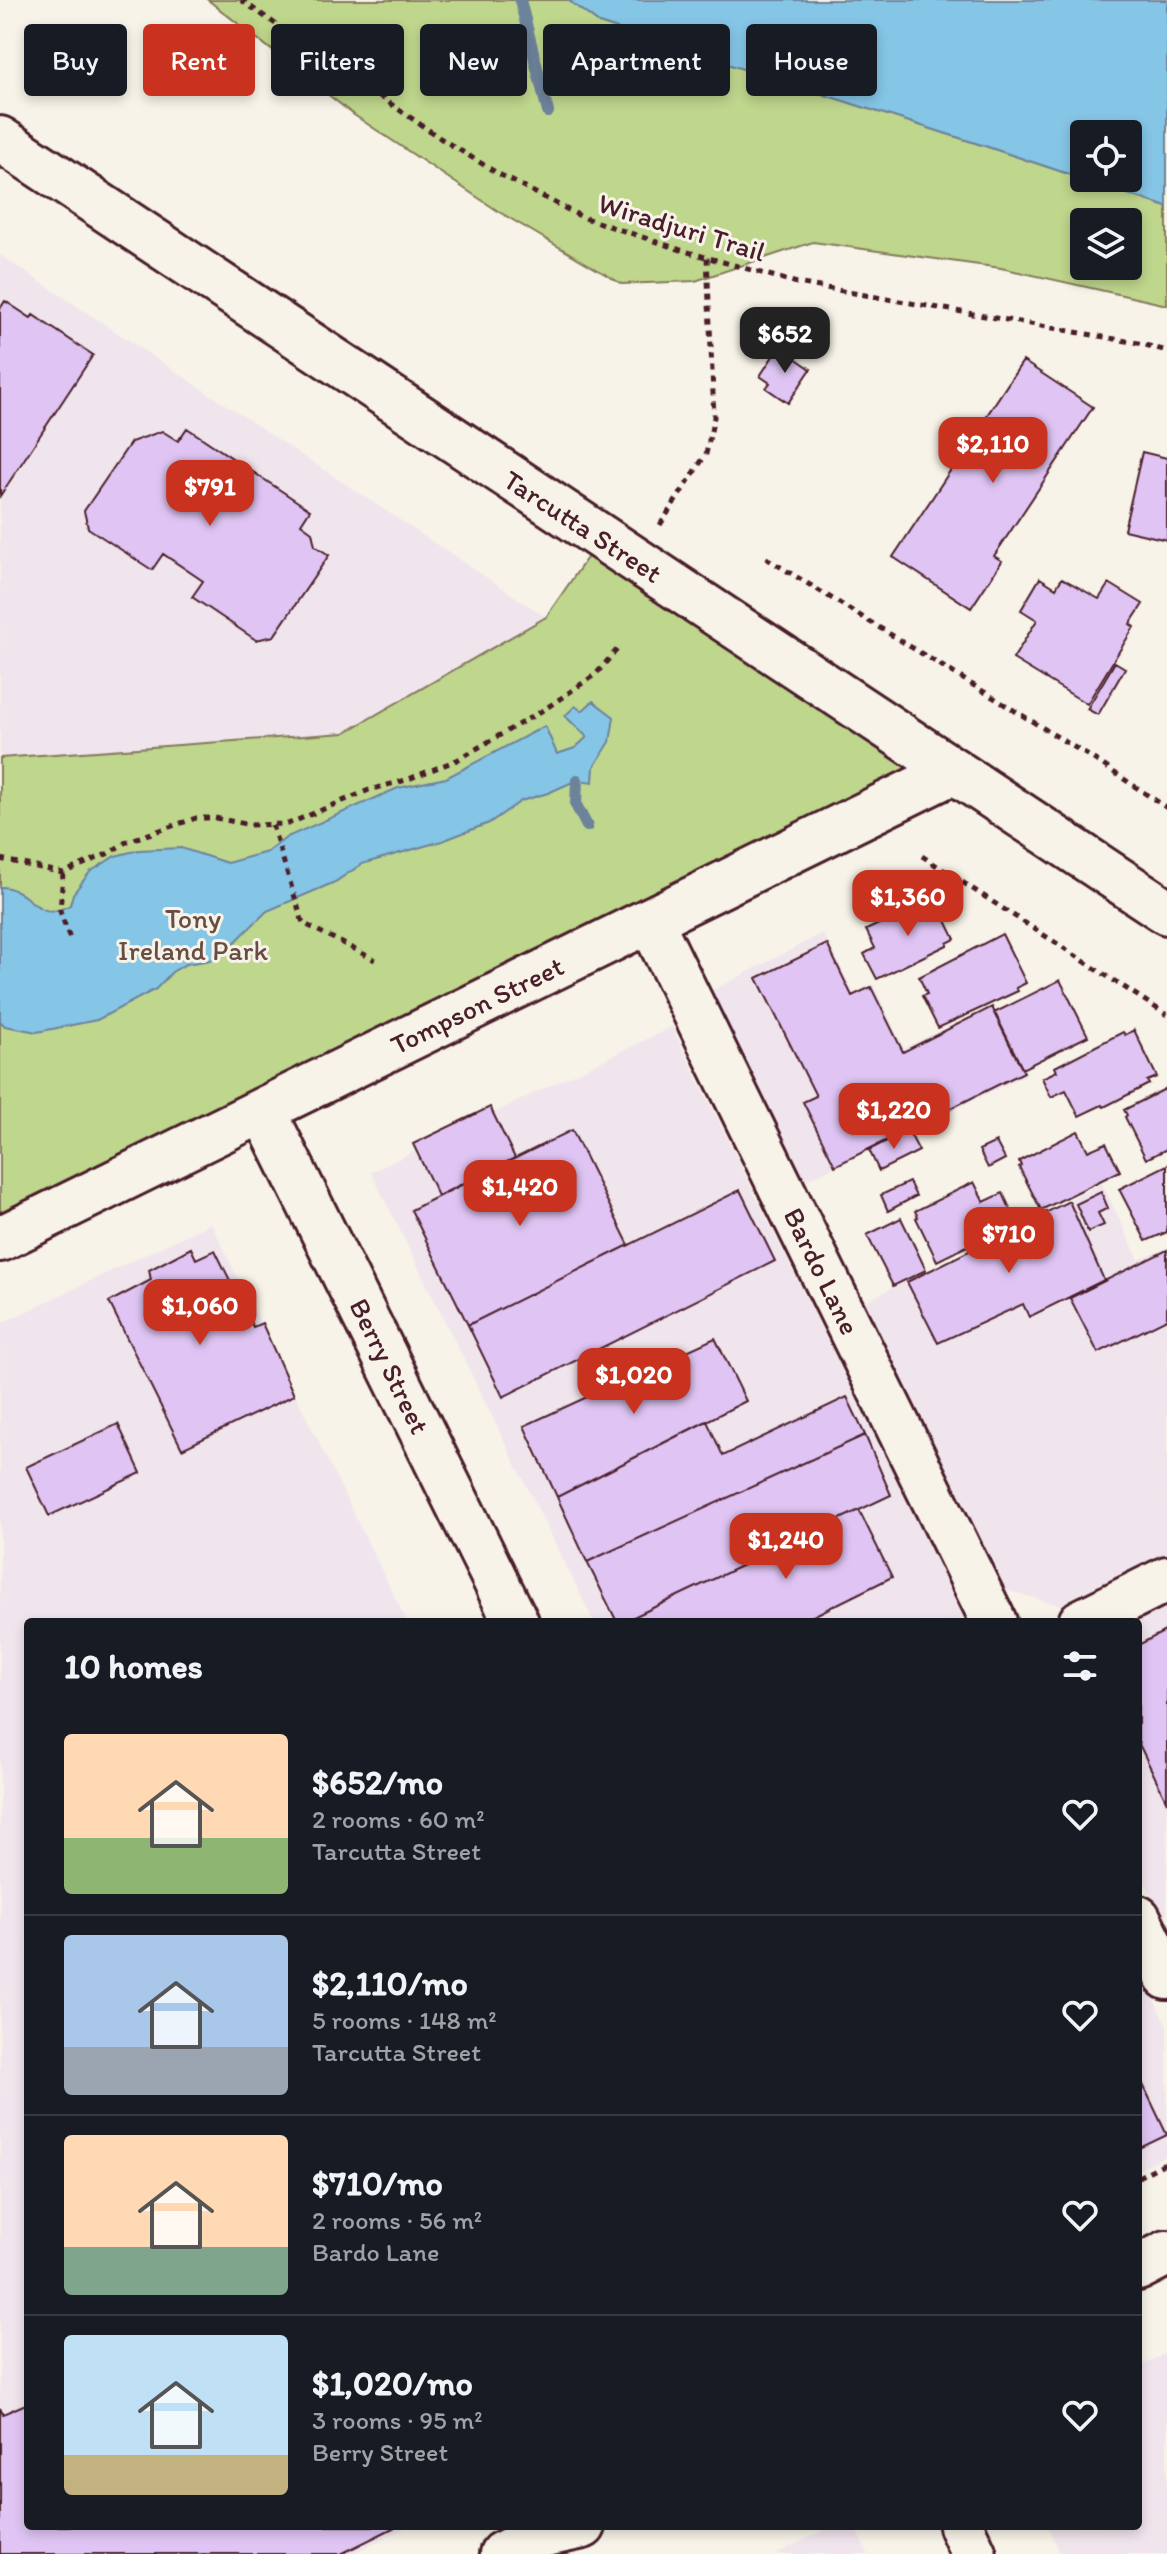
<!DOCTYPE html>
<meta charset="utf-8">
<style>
:root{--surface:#171b24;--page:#20242c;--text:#f1f3f6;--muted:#9ea1a6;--line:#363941;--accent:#c8321e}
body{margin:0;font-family:Itim,sans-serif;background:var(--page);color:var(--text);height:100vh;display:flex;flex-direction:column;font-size:30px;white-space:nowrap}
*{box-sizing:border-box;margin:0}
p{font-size:26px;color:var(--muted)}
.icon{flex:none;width:44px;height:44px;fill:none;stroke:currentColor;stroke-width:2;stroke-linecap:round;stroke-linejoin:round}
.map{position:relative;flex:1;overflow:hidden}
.drawer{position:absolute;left:24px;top:1618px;width:1118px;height:912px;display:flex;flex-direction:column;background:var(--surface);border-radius:8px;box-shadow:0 4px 12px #0003}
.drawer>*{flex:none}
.hud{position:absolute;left:24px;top:24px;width:1120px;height:72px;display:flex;gap:16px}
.fabs{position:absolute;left:1070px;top:120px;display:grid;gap:16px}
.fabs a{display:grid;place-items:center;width:72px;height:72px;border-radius:8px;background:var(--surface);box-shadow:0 4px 12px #0003;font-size:40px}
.price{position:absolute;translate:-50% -68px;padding:0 18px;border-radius:16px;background:var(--accent);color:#fff;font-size:26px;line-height:52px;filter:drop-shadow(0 2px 4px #0008)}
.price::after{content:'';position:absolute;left:50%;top:48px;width:24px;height:18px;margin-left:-12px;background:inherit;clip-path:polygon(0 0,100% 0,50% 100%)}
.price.selected{background:#222;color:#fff}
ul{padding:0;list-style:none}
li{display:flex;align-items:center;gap:24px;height:200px;padding:0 40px}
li+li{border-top:2px solid var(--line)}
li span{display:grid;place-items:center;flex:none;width:224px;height:160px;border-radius:8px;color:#555}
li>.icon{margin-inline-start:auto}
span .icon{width:96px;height:96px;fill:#fffc;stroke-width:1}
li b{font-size:34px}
h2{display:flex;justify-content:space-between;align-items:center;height:96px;padding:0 40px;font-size:34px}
.chip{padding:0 28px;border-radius:8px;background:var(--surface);box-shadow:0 4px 12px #0003;font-size:28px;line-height:72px}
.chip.selected{background:var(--accent);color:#fff}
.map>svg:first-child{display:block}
.built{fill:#f0e5ec}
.green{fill:#bfd68d;stroke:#847a5c;stroke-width:2;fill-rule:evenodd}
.water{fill:#85c5e6;stroke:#6d839b;stroke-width:2;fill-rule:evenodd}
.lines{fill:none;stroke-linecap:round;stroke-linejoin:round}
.stream{stroke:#6d839b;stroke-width:12}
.building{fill:#e0c5f4;stroke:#4a1f2b;stroke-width:2}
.street-casing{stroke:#4a1f2b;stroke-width:50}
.secondary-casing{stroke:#4a1f2b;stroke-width:50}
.path{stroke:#4a1f2b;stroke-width:5;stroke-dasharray:6 6;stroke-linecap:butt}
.street{stroke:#f7f3e8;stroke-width:44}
.secondary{stroke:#f7f3e8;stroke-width:44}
.labels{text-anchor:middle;stroke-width:6;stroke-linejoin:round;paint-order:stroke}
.street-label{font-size:28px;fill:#4a1f2b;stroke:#f7f3e8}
.park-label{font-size:28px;fill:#674d44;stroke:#f7f3e8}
</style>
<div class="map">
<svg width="1167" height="2554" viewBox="0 0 1167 2554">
<rect width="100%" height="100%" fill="#f7f3e8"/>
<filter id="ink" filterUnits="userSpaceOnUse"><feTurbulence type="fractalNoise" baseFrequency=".0125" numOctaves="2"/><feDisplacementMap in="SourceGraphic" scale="16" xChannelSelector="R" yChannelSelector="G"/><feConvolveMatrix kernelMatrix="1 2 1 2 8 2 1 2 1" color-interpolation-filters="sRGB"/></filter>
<g filter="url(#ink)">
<path class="built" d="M0 255 546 617 344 733 0 758Z
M823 933 854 993 873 984 904 1048 992 1006 1026 1075 802 1182 708 993Z
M672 1027 967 1622H594L371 1172Z
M1102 1183 1139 1260 1167 1248V1558L1067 1607 1005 1590 862 1303Z
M211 1223 407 1622H28V2526H409L352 2554H0V1324Z
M1167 1595V1928L1138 1868V1622H1106Z
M1138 1967 1167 2026V2155L1138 2169Z
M1167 2353V2554H1061L1047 2526H1138V2367Z
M832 2526H854L868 2554H776Z"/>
<path class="green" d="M208 0H568L599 23 985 146 1167 207V305L1001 268 813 242 695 281 622 284 501 213 354 115ZM1084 222H1128V266H1084Z
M600 539 950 774 0 1239V758L344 733 546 617Z"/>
<path class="water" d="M568 0H1167V207L985 146 599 23ZM1084 134H1128V178H1084Z
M593 701 614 717 610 742 594 767 593 782 577 780 548 793 521 801 489 823 442 841 362 864 335 882 267 911 224 953 211 960 186 964 172 972 156 989 97 1020 37 1032 5 1026 0 1021V887C32 887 34 925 70 905L73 894 90 872 115 856 139 850 181 848 227 863 267 852 287 837 398 788 446 778 545 726 557 754 575 748 587 737 565 716 575 706 582 711Z"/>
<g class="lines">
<path class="stream" d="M520 0 548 112
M577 780 576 805 587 826"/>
</g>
<path class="building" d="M5 301 31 318 33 315 93 355 0 496V309Z
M779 347 811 369 788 403 766 388 770 383 760 376Z
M1023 361 1093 407 994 556 1002 561 971 608 893 557Z
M187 428 310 510 301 524 312 532 315 546 329 555 274 636 256 640 192 597 203 581 163 554 152 570 88 528 84 511 131 442 162 431 178 441Z
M1142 452 1167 458V540L1124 530Z
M1040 578 1056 588 1062 578 1099 599 1109 583 1143 604 1130 624 1134 627 1087 704 1013 659 1037 620 1021 610Z
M1115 662 1125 668 1098 715 1087 709Z
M935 898 955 939 947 943V945L877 979 864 954 875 948 866 930Z
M1002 934 1026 983 1016 988 1018 991 938 1028 922 996 927 994 919 977Z
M827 944 852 996 871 987 903 1052 992 1007 1024 1072 835 1166 803 1102 816 1096 757 978Z
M1060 980 1088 1036 1022 1069 994 1013Z
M1134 1030 1157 1077 1147 1081 1149 1084 1104 1107 1102 1105 1079 1116 1066 1090 1051 1097 1042 1078 1057 1071 1055 1067 1123 1032 1125 1035Z
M1167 1088V1149L1146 1159 1125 1117 1127 1115 1124 1110Z
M490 1107 515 1158 438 1196 413 1144Z
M572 1130 629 1245 468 1325 411 1210Z
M908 1130 919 1151 879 1171 869 1150Z
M1078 1131 1088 1151 1106 1143 1120 1171 1041 1210 1019 1167 1021 1166 1019 1161Z
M996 1142 1005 1159 988 1168 979 1150Z
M1167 1165V1232L1146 1241 1119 1189Z
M909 1182 916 1196 888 1211 881 1195Z
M974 1182 984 1202 1003 1193 1016 1222 937 1261 916 1218 918 1217 915 1211Z
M740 1190 775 1261 503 1397 468 1325Z
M1101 1192 1108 1208 1098 1213 1104 1225 1088 1232 1076 1204Z
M1069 1201 1104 1280 1029 1317 1023 1304 938 1343 907 1282Z
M901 1218 926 1270 893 1286 867 1235Z
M191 1248 196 1259 215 1250 253 1327 262 1323 294 1395 182 1449 109 1302 151 1280 149 1270Z
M1167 1250V1319L1098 1353 1070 1298Z
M715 1338 746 1401 557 1497 524 1426Z
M847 1397 865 1435 587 1562 557 1497 707 1421 723 1456Z
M118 1424 141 1473 49 1516 26 1467Z
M865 1435 891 1495 623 1622H617L587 1562Z
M859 1510 892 1577 801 1622H623Z
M1167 1630V1802L1138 1742V1645Z
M1138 2074 1167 2135 1138 2149Z
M28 2403V2526H397L341 2554H0V2408L3 2414Z"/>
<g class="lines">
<g class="street-casing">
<path id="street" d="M650 920 994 1622
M263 1110 516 1622
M0 1239 954 771
M1081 1622 1167 1579
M1138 1918 1167 1977
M1138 2268 1167 2253
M961 2526 974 2554
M502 2554 541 2535 583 2526"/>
</g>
<g class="secondary-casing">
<path id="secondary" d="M0 139 1167 912"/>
</g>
<path class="path" d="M241 0 440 138 497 173 582 217 681 250 797 283 1138 343 1167 351
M660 525 706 454 714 417 707 257
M766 558 1100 763 1167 808
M272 825 303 923 375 960
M922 856 1167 1015
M0 859 63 873 107 854 128 841 196 818H215L251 825 288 824 369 790 406 780 457 760 545 709 596 674 620 646
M63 873 60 911 71 942
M1138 2177 1167 2162"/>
<use href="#street" class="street"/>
<use href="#secondary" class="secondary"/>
</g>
</g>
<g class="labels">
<g class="street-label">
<text transform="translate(682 227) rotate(17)" y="10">Wiradjuri Trail</text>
<text transform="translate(583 526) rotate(33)" y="10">Tarcutta Street</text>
<text transform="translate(477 1005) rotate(-26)" y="10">Tompson Street</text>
<text transform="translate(822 1271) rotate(64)" y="10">Bardo Lane</text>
<text transform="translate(390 1366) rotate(64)" y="10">Berry Street</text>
</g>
<g class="park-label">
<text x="193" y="928">Tony<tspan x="193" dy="32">Ireland Park</tspan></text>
</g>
</g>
</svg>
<div class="fabs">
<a><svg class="icon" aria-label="locate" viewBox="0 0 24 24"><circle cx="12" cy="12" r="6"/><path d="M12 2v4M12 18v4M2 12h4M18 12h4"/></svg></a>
<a><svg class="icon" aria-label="layers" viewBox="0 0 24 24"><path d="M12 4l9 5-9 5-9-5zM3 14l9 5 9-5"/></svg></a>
</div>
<b class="price selected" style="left:785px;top:375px">$652</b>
<b class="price" style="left:993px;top:485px">$2,110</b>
<b class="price" style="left:210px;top:528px">$791</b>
<b class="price" style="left:908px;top:938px">$1,360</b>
<b class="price" style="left:894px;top:1151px">$1,220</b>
<b class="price" style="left:520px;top:1228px">$1,420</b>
<b class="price" style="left:1009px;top:1275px">$710</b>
<b class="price" style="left:200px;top:1347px">$1,060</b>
<b class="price" style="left:634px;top:1416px">$1,020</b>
<b class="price" style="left:786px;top:1581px">$1,240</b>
<div class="hud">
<a class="chip">Buy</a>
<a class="chip selected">Rent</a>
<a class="chip">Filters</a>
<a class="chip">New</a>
<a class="chip">Apartment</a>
<a class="chip">House</a>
</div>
<section class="drawer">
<h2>10 homes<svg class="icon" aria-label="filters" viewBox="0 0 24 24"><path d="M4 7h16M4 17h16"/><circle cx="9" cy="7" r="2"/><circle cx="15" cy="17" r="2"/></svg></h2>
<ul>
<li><span style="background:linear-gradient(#ffd9b3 65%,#8fb573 0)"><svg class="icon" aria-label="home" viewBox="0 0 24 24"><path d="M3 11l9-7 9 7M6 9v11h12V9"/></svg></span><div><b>$652/mo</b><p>2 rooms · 60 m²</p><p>Tarcutta Street</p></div><svg class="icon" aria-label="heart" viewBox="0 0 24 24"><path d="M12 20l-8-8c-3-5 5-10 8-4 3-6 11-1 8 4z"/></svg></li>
<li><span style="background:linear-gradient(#a9c7e8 70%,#9aa5b1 0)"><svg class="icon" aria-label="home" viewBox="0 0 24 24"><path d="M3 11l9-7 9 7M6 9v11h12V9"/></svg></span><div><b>$2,110/mo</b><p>5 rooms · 148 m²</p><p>Tarcutta Street</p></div><svg class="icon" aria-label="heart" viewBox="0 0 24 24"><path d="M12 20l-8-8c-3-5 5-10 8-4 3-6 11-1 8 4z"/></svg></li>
<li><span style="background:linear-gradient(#ffd9b3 70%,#7fa58c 0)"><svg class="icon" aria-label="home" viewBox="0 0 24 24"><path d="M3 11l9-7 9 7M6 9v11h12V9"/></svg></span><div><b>$710/mo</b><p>2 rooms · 56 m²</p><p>Bardo Lane</p></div><svg class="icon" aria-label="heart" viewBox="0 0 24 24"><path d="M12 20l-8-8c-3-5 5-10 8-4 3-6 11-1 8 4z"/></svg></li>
<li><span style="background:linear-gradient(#bfe0f5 75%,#c2b280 0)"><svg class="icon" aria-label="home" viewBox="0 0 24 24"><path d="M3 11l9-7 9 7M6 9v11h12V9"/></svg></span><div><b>$1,020/mo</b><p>3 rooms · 95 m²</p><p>Berry Street</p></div><svg class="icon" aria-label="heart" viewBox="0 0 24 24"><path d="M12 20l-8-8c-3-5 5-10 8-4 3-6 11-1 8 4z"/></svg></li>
</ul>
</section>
</div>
